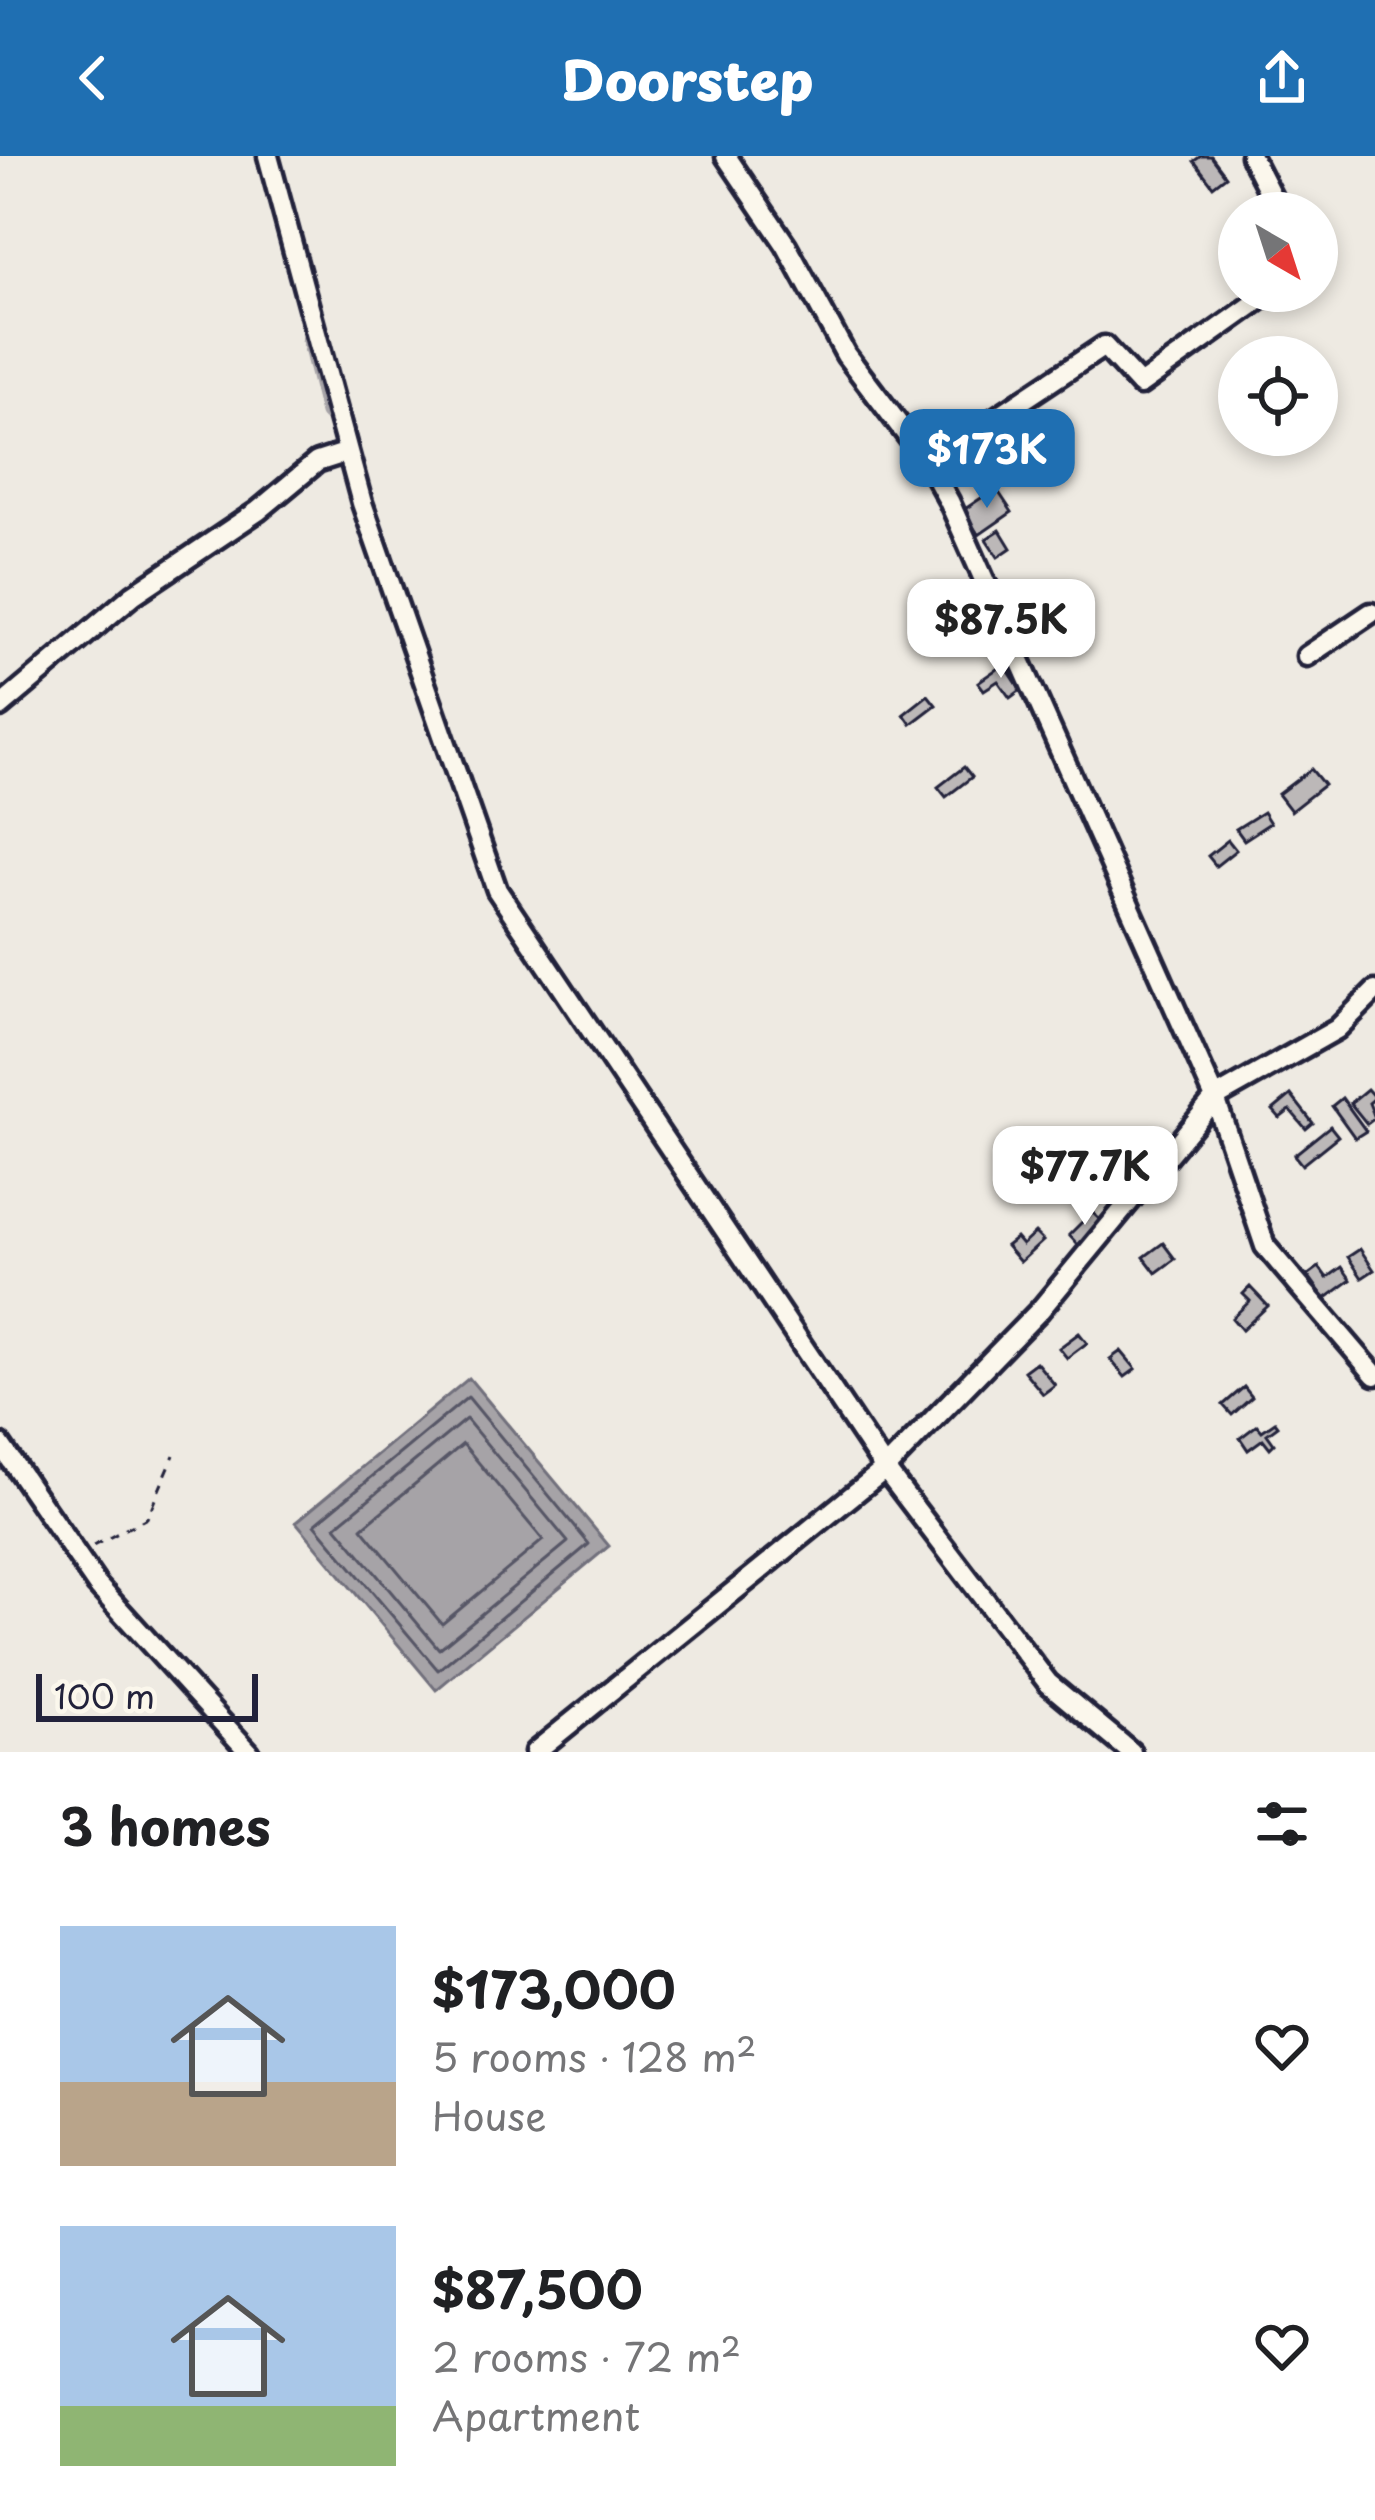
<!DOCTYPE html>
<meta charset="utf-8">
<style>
:root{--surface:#fff;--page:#f6f6f6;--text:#202124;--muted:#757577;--accent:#1f6fb2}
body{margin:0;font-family:"Playpen Sans",sans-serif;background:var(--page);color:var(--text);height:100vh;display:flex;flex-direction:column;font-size:45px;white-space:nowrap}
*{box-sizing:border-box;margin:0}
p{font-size:39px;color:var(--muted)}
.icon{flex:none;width:66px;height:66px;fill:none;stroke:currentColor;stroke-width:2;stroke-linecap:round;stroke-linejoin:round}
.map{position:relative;height:1596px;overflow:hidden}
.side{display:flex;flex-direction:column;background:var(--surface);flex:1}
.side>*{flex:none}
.needle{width:78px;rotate:141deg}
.controls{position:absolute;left:1218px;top:36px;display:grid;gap:24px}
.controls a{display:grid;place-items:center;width:120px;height:120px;border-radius:50%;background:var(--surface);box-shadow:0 6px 18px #0003;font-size:60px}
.scale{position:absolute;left:36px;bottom:30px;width:222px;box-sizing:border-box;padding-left:12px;border:6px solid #22223b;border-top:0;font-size:33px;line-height:42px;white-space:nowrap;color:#22223b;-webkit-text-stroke:9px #fbf7ec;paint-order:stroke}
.price{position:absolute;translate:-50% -102px;padding:0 27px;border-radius:24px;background:#fff;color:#222;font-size:39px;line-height:78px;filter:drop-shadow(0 3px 6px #0008)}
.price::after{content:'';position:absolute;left:50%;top:72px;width:36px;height:27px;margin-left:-18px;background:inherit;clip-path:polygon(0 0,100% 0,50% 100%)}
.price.current{background:var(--accent);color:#fff}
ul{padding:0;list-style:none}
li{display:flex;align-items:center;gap:36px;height:300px;padding:0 60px}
li span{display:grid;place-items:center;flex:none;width:336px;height:240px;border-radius:0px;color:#555}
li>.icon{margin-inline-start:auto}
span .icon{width:144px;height:144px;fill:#fffc;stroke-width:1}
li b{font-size:51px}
h2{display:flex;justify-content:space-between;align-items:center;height:144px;padding:0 60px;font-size:51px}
header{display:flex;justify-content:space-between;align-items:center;height:156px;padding:0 60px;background:var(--accent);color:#fff;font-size:54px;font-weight:800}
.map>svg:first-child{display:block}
.water{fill:#a6a3a7;stroke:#716f7c;stroke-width:3}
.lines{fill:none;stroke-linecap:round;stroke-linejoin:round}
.shore{stroke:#575666;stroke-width:3}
.canal{stroke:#a6a3a7;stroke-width:15}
.building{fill:#bcb8b8;stroke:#22223b;stroke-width:3}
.minor-casing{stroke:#22223b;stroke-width:27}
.path{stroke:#22223b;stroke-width:3;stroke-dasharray:9 9;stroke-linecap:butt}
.minor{stroke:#fbf7ec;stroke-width:18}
</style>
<header><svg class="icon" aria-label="back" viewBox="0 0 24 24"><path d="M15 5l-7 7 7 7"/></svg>Doorstep<svg class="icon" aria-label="share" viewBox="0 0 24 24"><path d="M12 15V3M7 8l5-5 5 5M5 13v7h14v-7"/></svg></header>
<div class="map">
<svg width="1375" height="1596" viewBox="0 0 1375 1596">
<rect width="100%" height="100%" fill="#eeeae2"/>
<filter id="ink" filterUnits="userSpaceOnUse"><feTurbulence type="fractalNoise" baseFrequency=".00833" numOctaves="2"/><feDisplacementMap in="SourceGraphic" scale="24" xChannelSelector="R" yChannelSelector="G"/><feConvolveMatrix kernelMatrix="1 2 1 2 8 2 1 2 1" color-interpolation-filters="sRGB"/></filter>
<g filter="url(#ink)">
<path class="water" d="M469 1222 609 1390 436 1534 296 1366Z"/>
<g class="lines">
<path class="shore" d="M468 1241 589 1388 438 1514 315 1368Z
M466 1263 568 1386 439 1493 336 1370Z
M463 1288 543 1384 442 1468 362 1372Z"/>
<path class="canal" d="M309 184 327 257"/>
</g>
<path class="building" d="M1201 0H1211L1226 20 1213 30 1194 5Z
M996 332 1012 356 979 379 962 355Z
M1000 374 1011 392 998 401 986 383Z
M1004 508 1021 534 1010 542 998 525 984 534 978 526Z
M928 539 936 549 911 568 904 558Z
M964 611 972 621 946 641 938 631Z
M1311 613 1324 629 1291 655 1278 638Z
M1263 656 1270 667 1244 684 1236 673Z
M1228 684 1236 694 1216 710 1208 700Z
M1367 933 1375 942 1369 947 1375 962 1367 968 1350 947Z
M1291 939 1313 967 1306 973 1290 954 1280 962 1273 954Z
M1342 942 1366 975 1355 982 1332 950Z
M1330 970 1338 980 1302 1009 1294 999Z
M1092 1056 1102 1066 1078 1089 1069 1079Z
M1035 1077 1043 1085 1020 1106 1006 1090 1016 1082 1022 1089Z
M1163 1087 1175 1103 1156 1117 1144 1101Z
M1360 1093 1374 1114 1362 1122 1348 1101Z
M1319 1111 1327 1122 1342 1111 1351 1124 1325 1143 1308 1119Z
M1250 1131 1268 1150 1242 1174 1232 1162 1250 1145 1243 1138Z
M1079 1177 1087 1187 1067 1202 1059 1192Z
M1121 1195 1136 1213 1125 1221 1110 1203Z
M1036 1206 1055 1229 1043 1238 1024 1215Z
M1244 1231 1252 1241 1232 1259 1223 1249Z
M1275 1266 1278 1270 1267 1278 1274 1288 1270 1292 1263 1283 1248 1294 1240 1282 1257 1269 1262 1275Z"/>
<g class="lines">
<g class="minor-casing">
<path id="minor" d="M268 0 362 347 497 734 885 1313 1048 1527 1131 1596
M726 0 786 89 846 199 928 307 949 345 1215 942 1265 1090 1375 1219
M1251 0 1280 57
M928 307 1104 190 1140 229 1272 135
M1307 500 1371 457
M0 551 133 439 258 355 317 306 348 296
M0 1288 97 1429 249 1596
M535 1596 885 1313 1040 1154 1215 942 1337 873 1375 835"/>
</g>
<path class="path" d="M93 1390 147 1362 174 1299"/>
<use href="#minor" class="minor"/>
</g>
</g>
</svg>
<div class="controls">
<a><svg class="needle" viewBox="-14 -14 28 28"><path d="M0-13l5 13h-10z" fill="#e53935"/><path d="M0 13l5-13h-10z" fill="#757577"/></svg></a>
<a><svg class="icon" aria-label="locate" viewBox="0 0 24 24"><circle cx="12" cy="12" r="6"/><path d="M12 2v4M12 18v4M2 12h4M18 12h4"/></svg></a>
</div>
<div class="scale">100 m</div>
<b class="price current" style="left:987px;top:355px">$173K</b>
<b class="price" style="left:1001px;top:525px">$87.5K</b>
<b class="price" style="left:1085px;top:1072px">$77.7K</b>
</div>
<section class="side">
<h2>3 homes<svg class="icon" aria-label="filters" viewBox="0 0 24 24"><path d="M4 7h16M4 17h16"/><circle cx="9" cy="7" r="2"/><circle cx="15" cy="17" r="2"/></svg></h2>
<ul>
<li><span style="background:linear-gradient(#a9c7e8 65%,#b9a48a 0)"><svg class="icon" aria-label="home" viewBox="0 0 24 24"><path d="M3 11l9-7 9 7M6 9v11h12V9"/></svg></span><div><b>$173,000</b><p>5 rooms · 128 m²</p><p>House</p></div><svg class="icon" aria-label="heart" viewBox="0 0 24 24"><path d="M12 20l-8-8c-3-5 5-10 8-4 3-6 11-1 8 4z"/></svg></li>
<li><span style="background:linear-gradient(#a9c7e8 75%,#8fb573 0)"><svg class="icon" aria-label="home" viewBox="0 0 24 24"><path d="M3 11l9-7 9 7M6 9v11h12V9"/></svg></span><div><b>$87,500</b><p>2 rooms · 72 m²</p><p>Apartment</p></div><svg class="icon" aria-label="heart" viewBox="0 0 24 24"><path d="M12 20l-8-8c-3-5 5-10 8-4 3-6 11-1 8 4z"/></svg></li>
</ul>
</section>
